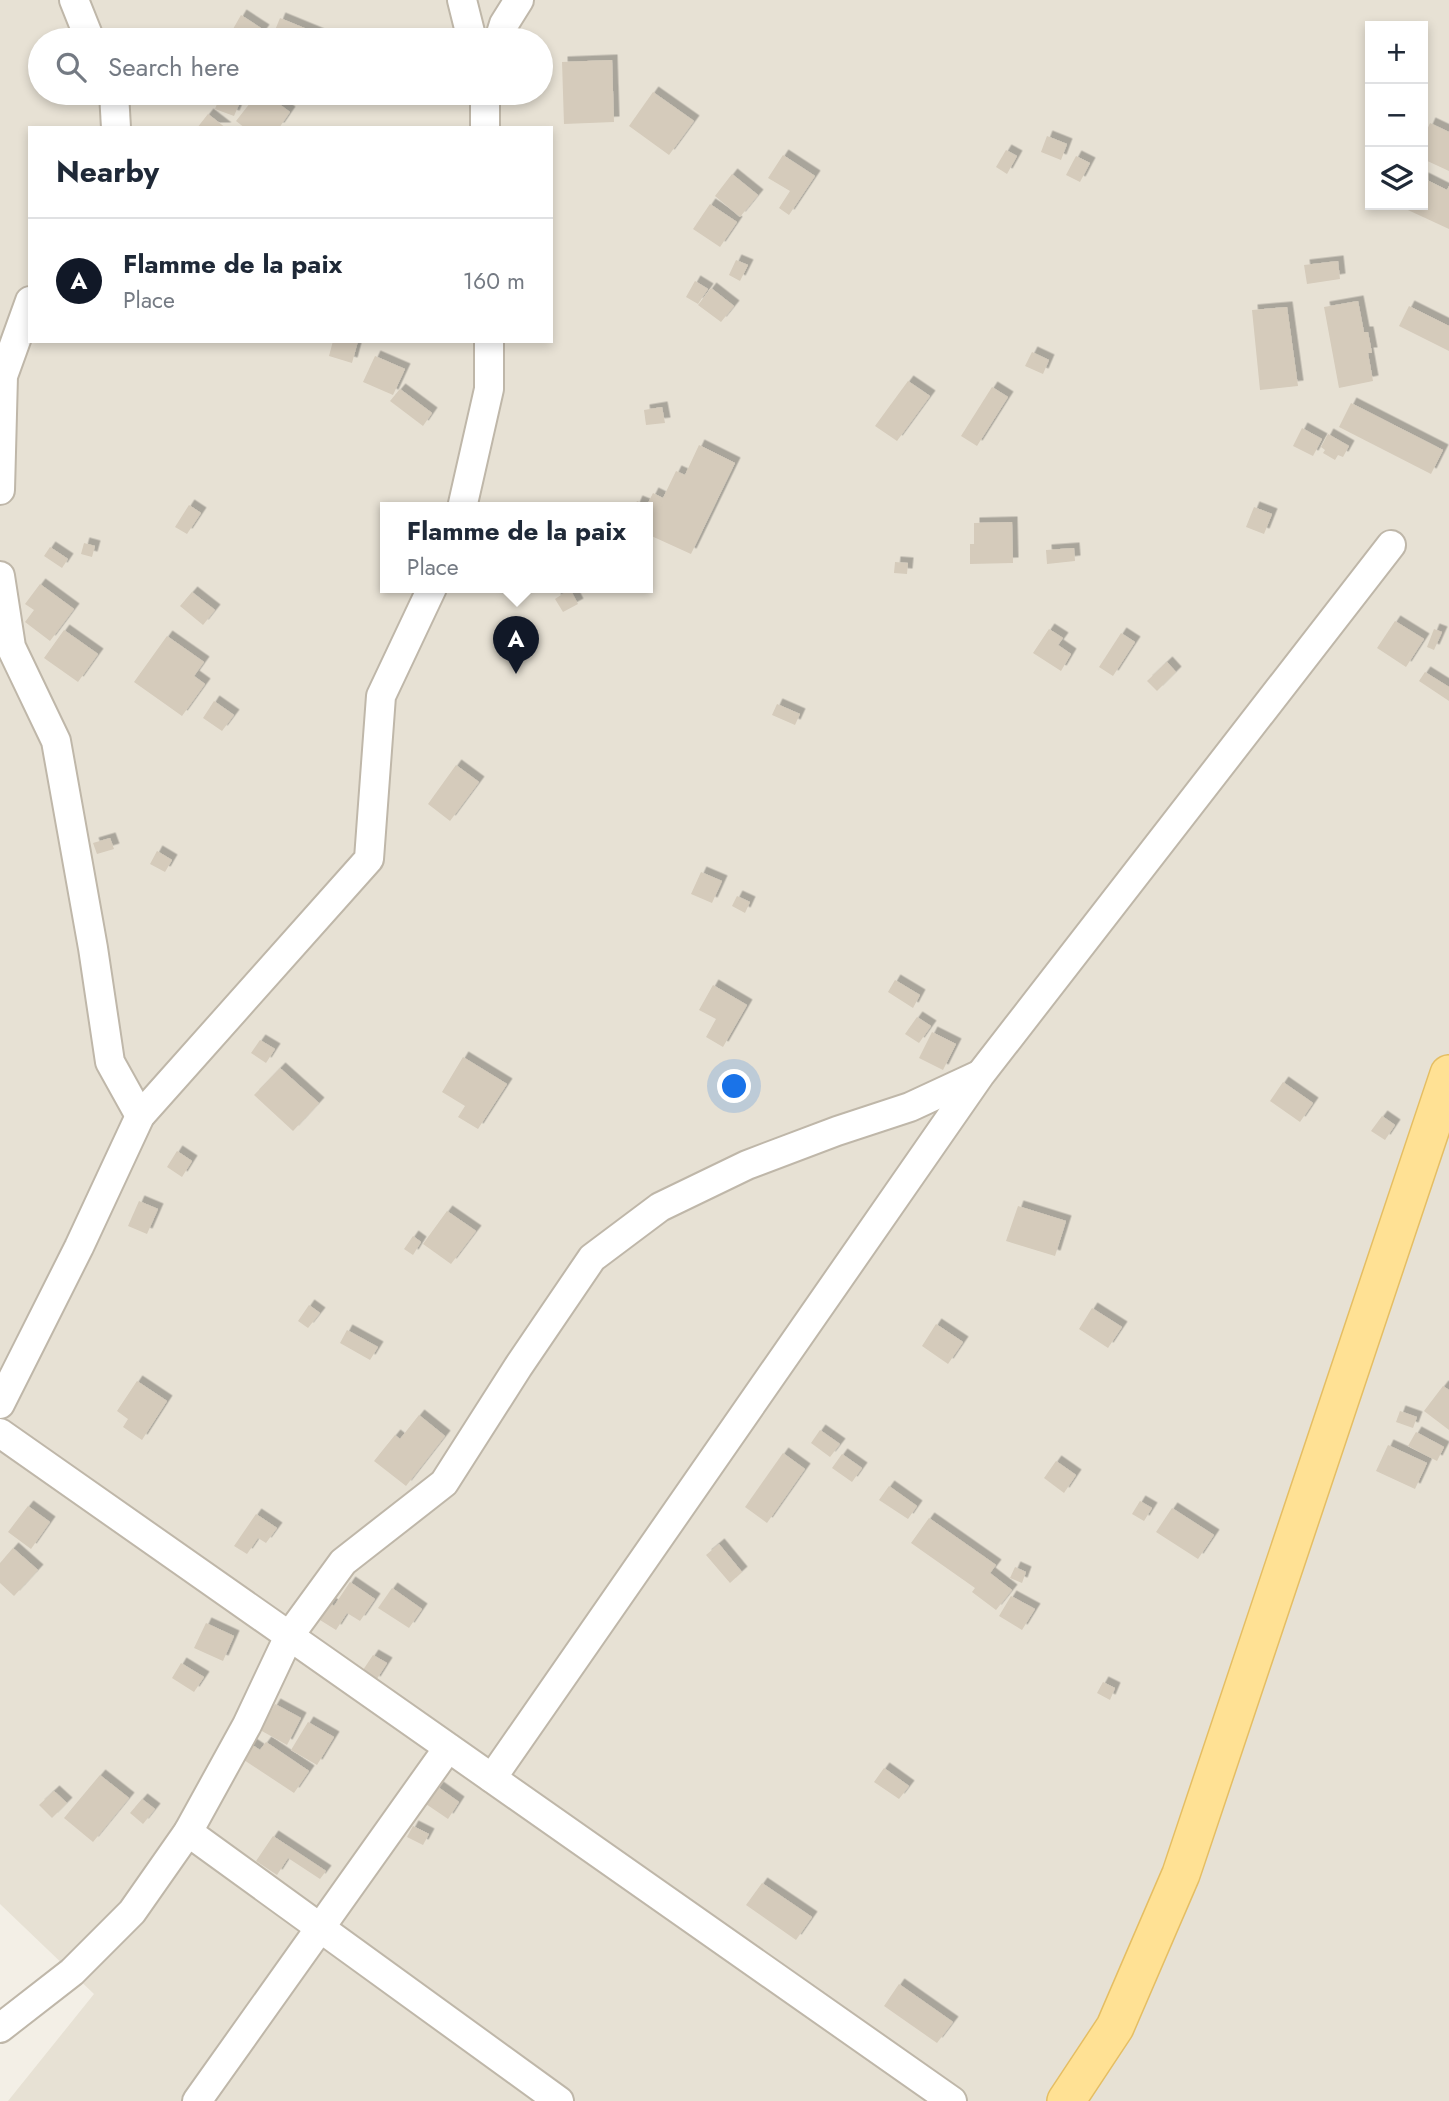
<!DOCTYPE html>
<html lang="en">
<head>
<meta charset="utf-8">
<style>
  :root { --surface:#fff; --page:#f6f6f7; --text:#1f2937; --muted:#747a83; --line:#e0e1e3; --accent:#111827 }
  body { margin:0; font-family:Jost,sans-serif; background:var(--page); color:var(--text) }
  .controls { position:absolute; right:21px; top:21px; display:grid; overflow:hidden; border-radius:0px; box-shadow:0 4px 10px #0003 }
  .controls button { width:63px; height:63px; display:grid; place-items:center; padding:0; border:0; border-bottom:2px solid var(--line); background:var(--surface); color:var(--text); font:35px sans-serif }
  .you { position:absolute; left:735px; top:1087px; width:24px; height:24px; margin:-18px; border:5px solid #fff; border-radius:50%; background:#1a73e8; box-shadow:0 0 0 10px #1a73e833 }
  .badge { display:grid; place-items:center; width:46px; height:46px; border-radius:50%; background:var(--accent); color:#fff; font-size:23px; font-weight:700 }
  .pin { position:absolute; translate:-50% -58px; filter:drop-shadow(0 2px 4px #0008) }
  .pin::after { content:''; position:absolute; top:37px; width:24px; height:21px; background:inherit; clip-path:polygon(0 0,100% 0,50% 100%) }
  .popup { position:absolute; left:380px; top:502px; width:273px; height:91px; box-sizing:border-box; display:grid; place-content:center; border-radius:0px; background:var(--surface); filter:drop-shadow(0 2px 5px #0005); font-size:23px; white-space:nowrap; color:var(--muted) }
  .popup b { font-size:26px; color:var(--text) }
  .popup::after { content:''; position:absolute; left:50%; top:100%; margin-left:-14px; border:14px solid transparent; border-top-color:var(--surface) }
  .list { margin:0; padding:0; list-style:none }
  h2 { display:flex; justify-content:space-between; align-items:center; height:91px; margin:0; padding:0 28px; font-size:30px }
  h2 small { font-size:23px; font-weight:400; color:var(--muted) }
  .list li { display:grid; grid-template-columns:46px 1fr auto; gap:21px; align-items:center; box-sizing:border-box; height:126px; padding:0 28px; border-top:2px solid var(--line) }
  .list b { display:block; font-size:26px; white-space:nowrap }
  .list p { margin:0; font-size:23px; white-space:nowrap; color:var(--muted) }
  .list em { font-size:23px; font-style:normal; color:var(--muted) }
  .icon { flex:none; width:38px; height:38px; fill:none; stroke:currentColor; stroke-width:2; stroke-linecap:round; stroke-linejoin:round }
  .map { position:relative; flex:none; width:1449px; height:2101px; overflow:hidden }
  .search { position:absolute; background:var(--surface); box-shadow:0 4px 10px #0003; left:28px; top:28px; width:525px; height:77px; display:flex; align-items:center; gap:18px; box-sizing:border-box; padding:0 24px; border-radius:38px; color:var(--muted); font-size:26px }
  .panel { position:absolute; background:var(--surface); box-shadow:0 4px 10px #0003; left:28px; top:126px; width:525px; height:217px; border-radius:0px }
  .map>svg:first-child { display:block }
  .residential { fill:#e7e1d4; fill-rule:evenodd }
  .building { fill:#d5cbbb; filter:url(#shadow) }
  .lines { fill:none; stroke-linecap:round; stroke-linejoin:round }
  .minor-casing { stroke:#bfb7a9; stroke-width:32 }
  .major-casing { stroke:#e5be63; stroke-width:40 }
  .minor { stroke:#fff; stroke-width:28 }
  .major { stroke:#ffe194; stroke-width:37 }
</style>
</head>
<body>
<div class="map">
<svg width="1449" height="2101" viewBox="0 0 1449 2101">
  <defs>
    <filter id="shadow"><feDropShadow dx="5.5" dy="-5.5" stdDeviation="0" flood-color="#0004"/></filter>
  </defs>
  <rect width="100%" height="100%" fill="#f3efe6"/>
  <!-- residential -->
  <path class="residential" d="M0 0H1449V2101H8L94 1994 0 1904ZM1370 26H1423V205H1370ZM40 40H541V93H40ZM30 128H551V341H30ZM385 508H647V588H385Z"/>
  <!-- building -->
  <g class="building">
    <polygon points="241,15 264,30 257,40 236,40 229,36"/>
    <polygon points="280,18 319,34 317,40 271,40"/>
    <polygon points="612,60 614,122 564,124 562,62"/>
    <polygon points="653,92 694,121 669,155 629,126"/>
    <polygon points="258,93 264,93 290,112 279,128 245,128 236,121"/>
    <polygon points="221,94 240,102 234,116 215,109"/>
    <polygon points="208,114 226,128 197,128"/>
    <polygon points="1430,123 1449,132 1449,171 1423,159 1423,139"/>
    <polygon points="1047,136 1067,144 1061,160 1041,152"/>
    <polygon points="1006,150 1017,156 1007,174 996,167"/>
    <polygon points="783,155 815,176 789,215 779,208 790,191 768,178"/>
    <polygon points="1076,156 1090,163 1080,182 1066,175"/>
    <polygon points="732,174 758,195 740,217 715,196"/>
    <polygon points="1423,178 1447,190 1449,186 1449,229 1397,205 1423,205"/>
    <polygon points="710,204 737,222 720,247 693,229"/>
    <polygon points="736,260 748,265 740,281 729,275"/>
    <polygon points="1338,261 1340,279 1307,284 1304,265"/>
    <polygon points="695,281 708,289 698,304 686,297"/>
    <polygon points="711,288 734,306 721,322 698,305"/>
    <polygon points="1358,301 1364,332 1368,332 1372,353 1368,353 1373,381 1339,388 1324,307"/>
    <polygon points="1409,306 1449,326 1449,351 1399,326"/>
    <polygon points="1287,307 1298,386 1260,390 1252,310"/>
    <polygon points="333,341 358,341 352,363 329,356"/>
    <polygon points="1032,352 1049,360 1043,374 1025,366"/>
    <polygon points="375,356 405,369 393,395 363,382"/>
    <polygon points="908,381 930,396 897,441 875,426"/>
    <polygon points="992,387 1008,397 977,446 961,436"/>
    <polygon points="400,389 432,413 423,426 390,401"/>
    <polygon points="1351,403 1443,450 1431,474 1339,427"/>
    <polygon points="662,407 665,423 646,425 644,410"/>
    <polygon points="1302,428 1322,439 1313,456 1293,446"/>
    <polygon points="1328,434 1349,446 1343,457 1338,455 1335,460 1323,453 1325,450 1321,447"/>
    <polygon points="699,445 735,463 691,554 647,534 647,508 634,508 637,501 647,505 653,493 663,498 676,471 685,475"/>
    <polygon points="189,505 201,513 187,534 175,527"/>
    <polygon points="1254,507 1272,514 1264,534 1246,527"/>
    <polygon points="1012,522 1013,563 970,564 970,544 974,544 974,523"/>
    <polygon points="84,543 95,546 92,557 81,554"/>
    <polygon points="50,547 68,559 62,568 44,556"/>
    <polygon points="1074,548 1075,561 1047,564 1046,550"/>
    <polygon points="895,562 908,563 907,574 894,573"/>
    <polygon points="40,584 74,609 50,641 25,622 34,610 25,604"/>
    <polygon points="570,589 578,604 563,612 555,599"/>
    <polygon points="192,592 215,610 203,625 180,606"/>
    <polygon points="1395,621 1424,639 1406,667 1377,648"/>
    <polygon points="1049,629 1063,638 1058,645 1071,654 1061,671 1033,653"/>
    <polygon points="1434,629 1442,632 1434,650 1427,647"/>
    <polygon points="64,630 98,654 78,682 44,658"/>
    <polygon points="505,633 523,638 517,656 499,650"/>
    <polygon points="1121,633 1135,642 1113,676 1099,667"/>
    <polygon points="167,636 204,662 194,676 205,684 182,716 134,682"/>
    <polygon points="1167,662 1176,672 1157,691 1147,681"/>
    <polygon points="1425,672 1449,687 1449,701 1419,681"/>
    <polygon points="214,701 234,715 222,731 203,718"/>
    <polygon points="777,704 800,714 795,725 772,715"/>
    <polygon points="456,765 479,782 450,821 428,804"/>
    <polygon points="110,838 114,849 97,854 93,843"/>
    <polygon points="157,851 172,860 165,872 150,864"/>
    <polygon points="701,872 722,881 712,903 691,894"/>
    <polygon points="737,896 750,902 745,913 732,906"/>
    <polygon points="895,980 920,995 913,1008 888,992"/>
    <polygon points="713,985 747,1005 723,1047 706,1037 716,1019 699,1010"/>
    <polygon points="917,1017 931,1026 919,1043 905,1034"/>
    <polygon points="932,1032 956,1044 943,1070 919,1058"/>
    <polygon points="260,1040 275,1049 266,1063 251,1053"/>
    <polygon points="463,1057 507,1084 478,1129 458,1117 465,1106 442,1092"/>
    <polygon points="280,1068 319,1103 293,1131 254,1095"/>
    <polygon points="1283,1082 1313,1103 1300,1122 1270,1101"/>
    <polygon points="1382,1116 1395,1125 1385,1140 1371,1131"/>
    <polygon points="177,1151 192,1161 182,1177 167,1167"/>
    <polygon points="139,1201 158,1209 147,1234 128,1226"/>
    <polygon points="1018,1206 1066,1221 1055,1256 1006,1241"/>
    <polygon points="447,1211 476,1231 451,1264 423,1244"/>
    <polygon points="413,1236 421,1242 413,1255 404,1249"/>
    <polygon points="309,1305 320,1313 308,1328 298,1321"/>
    <polygon points="1092,1308 1122,1327 1108,1348 1079,1329"/>
    <polygon points="936,1324 963,1342 948,1364 922,1346"/>
    <polygon points="347,1330 378,1347 370,1360 340,1343"/>
    <polygon points="137,1381 167,1401 142,1440 123,1427 128,1419 117,1411"/>
    <polygon points="1443,1386 1449,1390 1449,1430 1424,1411"/>
    <polygon points="1400,1411 1417,1417 1413,1428 1396,1422"/>
    <polygon points="419,1415 445,1436 406,1486 374,1461 395,1435 400,1439"/>
    <polygon points="820,1430 840,1444 830,1457 811,1443"/>
    <polygon points="1416,1432 1444,1447 1437,1461 1408,1446"/>
    <polygon points="1388,1445 1427,1463 1415,1489 1376,1471"/>
    <polygon points="783,1453 805,1469 767,1523 745,1507"/>
    <polygon points="842,1454 862,1468 852,1482 832,1468"/>
    <polygon points="1056,1461 1076,1475 1064,1493 1044,1478"/>
    <polygon points="889,1486 917,1506 908,1519 879,1500"/>
    <polygon points="1140,1501 1152,1508 1144,1521 1132,1514"/>
    <polygon points="28,1506 50,1522 31,1549 8,1532"/>
    <polygon points="1172,1508 1214,1535 1198,1559 1156,1532"/>
    <polygon points="256,1514 277,1528 266,1543 258,1538 247,1554 234,1546"/>
    <polygon points="929,1518 996,1565 990,1573 1012,1590 996,1610 972,1592 975,1588 911,1543"/>
    <polygon points="719,1544 742,1572 730,1583 706,1555"/>
    <polygon points="13,1548 38,1570 14,1596 0,1583 0,1563"/>
    <polygon points="1015,1567 1026,1572 1022,1583 1010,1578"/>
    <polygon points="350,1582 375,1599 360,1621 347,1613 336,1630 320,1620 330,1603 334,1606"/>
    <polygon points="392,1588 422,1609 409,1628 378,1608"/>
    <polygon points="1011,1596 1035,1609 1022,1630 999,1616"/>
    <polygon points="206,1623 234,1636 223,1661 194,1648"/>
    <polygon points="373,1655 387,1663 375,1682 361,1673"/>
    <polygon points="181,1663 204,1677 194,1692 172,1678"/>
    <polygon points="1103,1682 1115,1688 1110,1700 1097,1693"/>
    <polygon points="275,1704 301,1718 287,1745 260,1730"/>
    <polygon points="308,1722 334,1737 317,1765 291,1750"/>
    <polygon points="266,1742 309,1771 294,1793 241,1758 251,1744 260,1750"/>
    <polygon points="884,1768 909,1786 899,1799 874,1782"/>
    <polygon points="100,1775 129,1798 93,1842 64,1818"/>
    <polygon points="438,1787 459,1802 448,1819 426,1804"/>
    <polygon points="54,1791 67,1803 52,1818 39,1805"/>
    <polygon points="142,1799 155,1809 143,1824 130,1813"/>
    <polygon points="413,1826 429,1834 423,1845 407,1837"/>
    <polygon points="273,1836 326,1871 320,1879 288,1858 277,1875 256,1861"/>
    <polygon points="762,1883 812,1917 796,1940 746,1905"/>
    <polygon points="899,1984 953,2022 937,2043 884,2006"/>
  </g>
  <g class="lines">
    <!-- minor casing -->
    <g class="minor-casing">
      <g id="minor">
        <polyline points="74,0 90,40"/>
        <polyline points="462,0 472,40"/>
        <polyline points="499,40 504,24 519,0"/>
        <polyline points="114,93 116,128"/>
        <polyline points="485,93 485,128"/>
        <polyline points="0,490 3,376 30,301"/>
        <polyline points="462,508 489,389 489,341"/>
        <polyline points="0,576 11,647 56,741 93,948 110,1062 140,1116"/>
        <polyline points="0,1404 79,1247 140,1116 369,859 381,696 432,588"/>
        <polyline points="0,1433 952,2101"/>
        <polyline points="492,1778 980,1075 1391,545"/>
        <polyline points="188,1832 559,2101"/>
        <polyline points="0,2028 72,1972 132,1912 188,1832 247,1725 289,1636 343,1562 444,1483 518,1367 592,1258 660,1207 747,1165 837,1131 910,1107 979,1075"/>
        <polyline points="197,2101 448,1748"/>
      </g>
    </g>
    <!-- major casing -->
    <g class="major-casing">
      <polyline id="major" points="1066,2101 1115,2027 1181,1874 1449,1074"/>
    </g>
    <!-- minor -->
    <use href="#minor" class="minor"/>
    <!-- major -->
    <use href="#major" class="major"/>
  </g>
</svg>
<div class="controls">
<button>+</button>
<button>−</button>
<button><svg class="icon" aria-label="layers" viewBox="0 0 24 24"><path d="M12 4l9 5-9 5-9-5zM3 14l9 5 9-5"/></svg></button>
</div>
<div class="you"></div>
<div class="pin badge" style="left:516px;top:674px">A</div>
<div class="popup"><b>Flamme de la paix</b>Place</div>
<div class="search"><svg class="icon" aria-label="search" viewBox="0 0 24 24"><circle cx="10" cy="10" r="6"/><path d="M15 15l6 6"/></svg>Search here</div>
<section class="panel">
<h2>Nearby<small></small></h2>
<ul class="list">
<li><span class="badge">A</span><div><b>Flamme de la paix</b><p>Place</p></div><em>160 m</em></li>
</ul>
</section>
</div>
</body>
</html>
